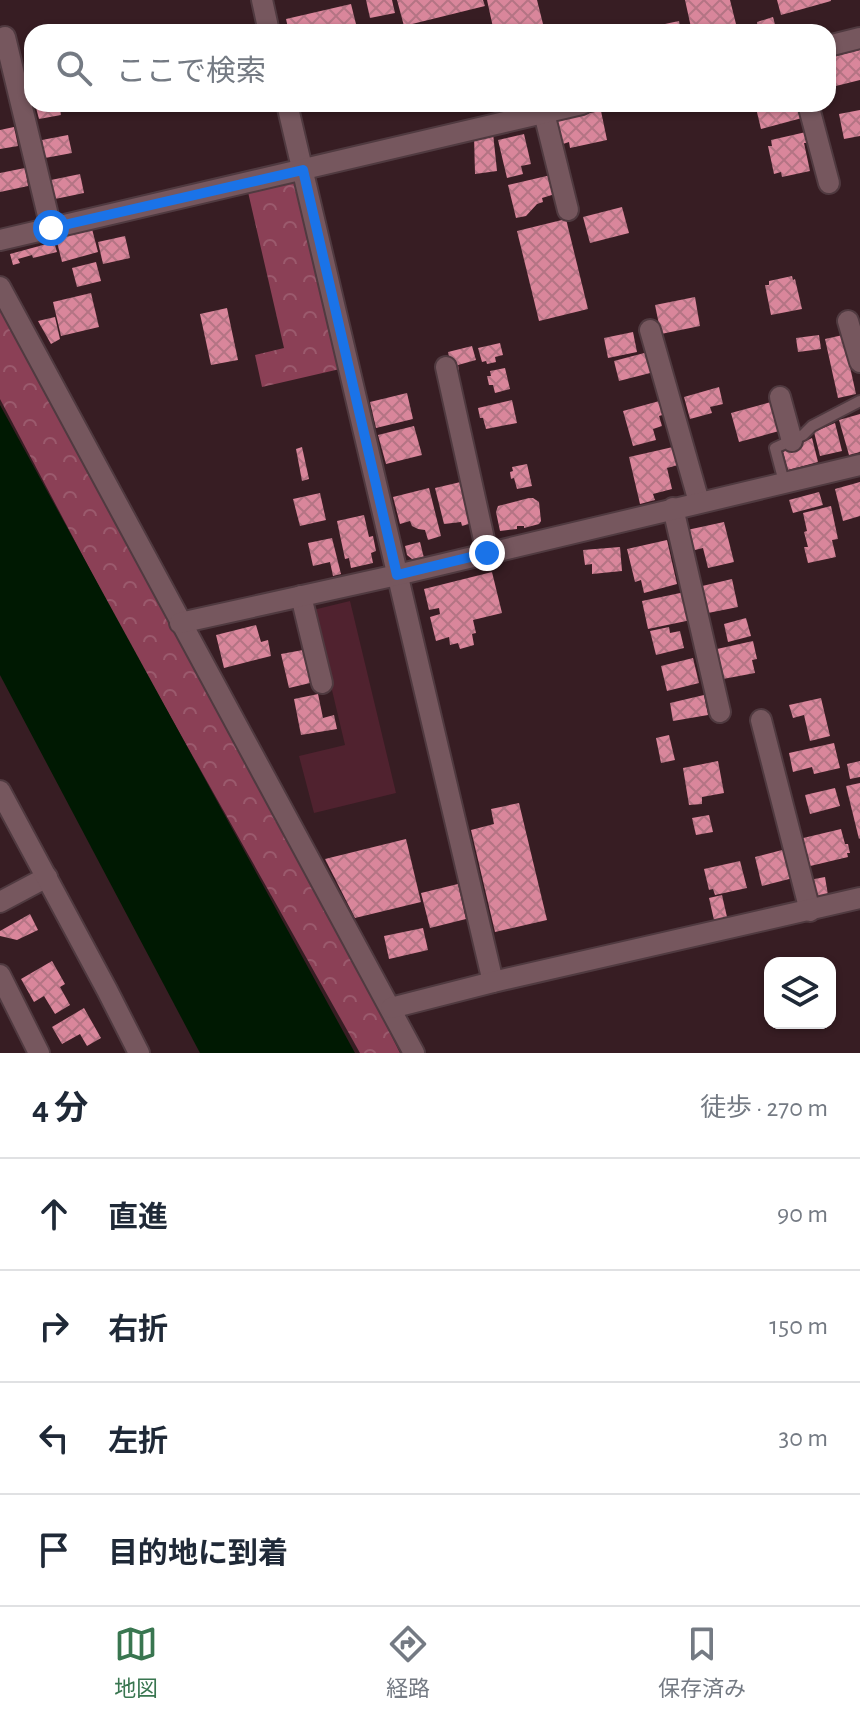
<!DOCTYPE html>
<html lang="ja">
<head>
<meta charset="utf-8">
<style>
  :root { --surface:#fff; --page:#f6f6f7; --text:#1f2937; --muted:#747a83; --line:#e0e1e3; --accent:#397650 }
  body { margin:0; font-family:"Alegreya Sans","Noto Sans JP",sans-serif; background:var(--page); color:var(--text) }
  .controls { position:absolute; right:24px; bottom:24px; display:grid; overflow:hidden; border-radius:16px; box-shadow:0 2px 6px #0004 }
  .controls button { width:72px; height:72px; display:grid; place-items:center; padding:0; border:0; border-bottom:2px solid var(--line); background:var(--surface); color:var(--text); font:40px sans-serif }
  .stop { position:absolute; width:24px; height:24px; margin:-18px; border:6px solid #1a73e8; border-radius:50%; background:#fff }
  .stop.end { background:#1a73e8; border-color:#fff; box-shadow:0 2px 8px #0008 }
  .list { margin:0; padding:0; list-style:none }
  h2 { display:flex; justify-content:space-between; align-items:center; height:104px; margin:0; padding:0 32px; font-size:34px }
  h2 small { font-size:26px; font-weight:400; color:var(--muted) }
  .list li { display:grid; grid-template-columns:52px 1fr auto; gap:24px; align-items:center; box-sizing:border-box; height:112px; padding:0 32px; border-top:2px solid var(--line) }
  .list b { display:block; font-size:30px; white-space:nowrap }
  .list em { font-size:26px; font-style:normal; color:var(--muted) }
  .icon { flex:none; width:44px; height:44px; fill:none; stroke:currentColor; stroke-width:2; stroke-linecap:round; stroke-linejoin:round }
  .map { position:relative; flex:none; width:860px; height:1053px; overflow:hidden }
  .search { position:absolute; background:var(--surface); box-shadow:0 2px 6px #0004; left:24px; right:24px; top:24px; height:88px; display:flex; align-items:center; gap:20px; box-sizing:border-box; padding:0 28px; border-radius:24px; color:var(--muted); font-size:30px }
  .sheet { height:552px; background:var(--surface) }
  nav { display:flex; justify-content:space-around; align-items:center; box-sizing:border-box; height:112px; border-top:2px solid var(--line); background:var(--surface); font-size:22px; color:var(--muted) }
  nav a { display:grid; justify-items:center; gap:4px }
  nav .on { color:var(--accent) }
  .map>svg:first-child { display:block }
  .green { fill:#50222f }
  .forest { fill:url(#forest-crowns) }
  .water { fill:#001902 }
  .building { fill:url(#building-cross-hatch) }
  .lines { fill:none; stroke-linecap:round; stroke-linejoin:round }
  .service-casing { stroke:#503a40; stroke-width:14 }
  .minor-casing { stroke:#503a40; stroke-width:24 }
  .tertiary-casing { stroke:#503a40; stroke-width:24 }
  .service { stroke:#76575e; stroke-width:10 }
  .minor { stroke:#76575e; stroke-width:20 }
  .tertiary { stroke:#76575e; stroke-width:20 }
  .route { stroke:#1a73e8; stroke-width:10 }
</style>
</head>
<body>
<div class="map">
<svg width="860" height="1053" viewBox="0 0 860 1053">
  <defs>
    <pattern id="forest-crowns" width="20" height="18" patternUnits="userSpaceOnUse" patternTransform="scale(2)"><rect width="20" height="18" fill="#8b4056"/><path d="M2 6a3 3 0 1 1 6 0M12 15a3 3 0 1 1 6 0" fill="none" stroke="#9b5a6d"/></pattern>
    <pattern id="building-cross-hatch" width="8" height="8" patternUnits="userSpaceOnUse" patternTransform="scale(2)"><rect width="8" height="8" fill="#d9869b"/><path d="M0 0l8 8M0 8l8-8" fill="none" stroke="#b47484"/></pattern>
  </defs>
  <rect width="100%" height="100%" fill="#371d23"/>
  <!-- green -->
  <polygon class="green" points="350,601 396,793 314,813 299,756 345,745 313,610"/>
  <!-- forest -->
  <g class="forest">
    <polygon points="297,181 340,369 262,387 255,355 284,348 248,192"/>
    <polygon points="0,310 367,986 400,1053 360,1053 124,634 0,399"/>
  </g>
  <!-- water -->
  <polygon class="water" points="0,405 355,1053 200,1053 0,675"/>
  <!-- building -->
  <g class="building">
    <polygon points="366,0 392,0 395,13 370,18"/>
    <polygon points="397,0 483,0 485,6 404,26"/>
    <polygon points="487,0 537,0 545,32 494,32"/>
    <polygon points="685,0 730,0 736,24 692,32"/>
    <polygon points="777,0 831,0 831,1 781,15"/>
    <polygon points="351,4 358,32 289,32 286,19"/>
    <polygon points="773,17 777,32 759,32 757,22"/>
    <polygon points="679,21 681,32 632,32 632,31"/>
    <polygon points="860,50 860,80 828,88 828,58"/>
    <polygon points="35,104 59,104 61,115 39,119"/>
    <polygon points="755,104 798,104 802,118 761,129"/>
    <polygon points="860,110 860,136 844,139 839,114"/>
    <polygon points="601,111 607,140 570,148 569,142 560,145 554,117 568,117"/>
    <polygon points="14,127 18,146 0,149 0,130"/>
    <polygon points="806,132 808,143 804,143 810,171 782,177 781,172 774,174 768,146 772,146 771,140"/>
    <polygon points="493,133 497,171 475,174 474,135"/>
    <polygon points="524,134 531,164 521,166 523,174 507,178 498,140"/>
    <polygon points="68,135 72,153 45,158 42,140"/>
    <polygon points="25,168 28,186 0,192 0,173"/>
    <polygon points="80,174 84,193 55,199 51,180"/>
    <polygon points="551,175 555,194 542,198 543,202 537,204 526,216 516,218 508,185"/>
    <polygon points="622,207 629,233 590,243 583,217"/>
    <polygon points="566,219 588,309 539,321 517,231"/>
    <polygon points="92,229 98,252 62,262 56,238"/>
    <polygon points="125,236 130,258 103,264 98,242"/>
    <polygon points="54,242 57,252 33,258 32,255 18,259 20,263 13,265 10,254"/>
    <polygon points="96,262 101,281 77,287 72,268"/>
    <polygon points="792,276 793,280 795,279 802,309 771,315 765,285 769,285 769,281"/>
    <polygon points="91,293 99,327 61,336 53,302"/>
    <polygon points="695,297 700,326 661,334 655,305"/>
    <polygon points="227,308 238,360 211,365 200,314"/>
    <polygon points="55,317 60,339 51,344 38,321"/>
    <polygon points="633,332 637,352 608,358 604,338"/>
    <polygon points="819,335 821,349 798,352 796,338"/>
    <polygon points="843,335 856,394 838,398 825,339"/>
    <polygon points="500,343 503,355 495,357 496,362 487,364 486,361 482,362 478,348"/>
    <polygon points="472,346 476,360 458,365 459,372 453,374 448,352"/>
    <polygon points="648,352 654,372 619,381 614,361"/>
    <polygon points="505,368 510,389 495,393 493,385 489,385 487,376 491,376 490,371"/>
    <polygon points="719,387 723,404 710,407 712,413 690,419 684,397"/>
    <polygon points="407,393 413,419 376,428 370,402"/>
    <polygon points="512,400 517,423 486,429 483,418 480,418 478,408"/>
    <polygon points="663,400 666,414 659,416 662,426 653,429 656,440 633,446 623,411"/>
    <polygon points="771,402 779,431 739,442 731,413"/>
    <polygon points="860,414 860,452 849,455 839,420"/>
    <polygon points="835,423 842,451 820,456 814,432"/>
    <polygon points="414,426 422,455 386,464 378,435"/>
    <polygon points="812,438 818,462 788,470 783,452"/>
    <polygon points="302,447 309,479 302,481 296,449"/>
    <polygon points="673,447 678,465 667,468 672,489 653,494 655,500 640,504 629,457"/>
    <polygon points="527,464 532,486 517,489 514,478 511,479 510,472 513,471 512,467"/>
    <polygon points="465,481 472,523 462,526 461,522 444,524 435,488"/>
    <polygon points="860,482 860,516 843,521 835,489"/>
    <polygon points="429,488 441,536 428,540 425,530 418,529 412,526 410,521 400,524 393,497"/>
    <polygon points="819,492 823,505 793,513 789,500"/>
    <polygon points="320,493 326,520 300,526 293,499"/>
    <polygon points="529,498 533,498 539,502 541,521 539,524 524,528 524,526 517,526 517,529 500,531 496,512 498,506"/>
    <polygon points="831,506 838,539 832,540 836,557 808,563 804,547 808,547 804,532 807,531 803,513"/>
    <polygon points="364,515 369,537 373,536 376,551 371,553 373,563 351,568 349,558 345,559 337,521"/>
    <polygon points="724,522 734,562 708,568 703,548 691,551 687,530"/>
    <polygon points="332,538 341,574 333,576 330,562 313,566 308,543"/>
    <polygon points="667,540 677,584 644,593 641,580 635,582 627,549"/>
    <polygon points="420,542 424,558 412,559 407,555 405,546"/>
    <polygon points="620,547 622,571 592,574 592,564 585,565 583,550"/>
    <polygon points="492,572 502,613 473,620 476,633 472,634 474,645 460,649 458,643 450,645 449,637 436,641 430,617 440,614 439,608 429,610 424,589"/>
    <polygon points="732,579 738,607 703,614 698,587"/>
    <polygon points="685,592 691,620 648,629 642,601"/>
    <polygon points="746,618 751,636 728,642 724,624"/>
    <polygon points="256,625 261,642 268,640 271,656 224,668 216,635"/>
    <polygon points="669,627 670,633 680,631 684,648 656,655 650,631"/>
    <polygon points="753,641 757,659 752,660 755,673 723,679 717,649"/>
    <polygon points="303,650 310,683 289,688 281,654"/>
    <polygon points="693,658 699,683 667,691 661,666"/>
    <polygon points="318,694 323,718 334,715 337,729 301,735 294,699"/>
    <polygon points="704,695 708,715 673,721 670,703"/>
    <polygon points="821,698 830,736 810,741 804,715 793,718 789,705"/>
    <polygon points="669,735 675,760 661,763 656,738"/>
    <polygon points="834,743 840,768 814,774 812,767 793,772 789,753"/>
    <polygon points="718,761 724,793 702,797 702,804 689,805 683,768"/>
    <polygon points="860,761 860,777 850,779 847,764"/>
    <polygon points="860,783 860,838 859,839 846,786"/>
    <polygon points="835,788 840,806 810,814 805,795"/>
    <polygon points="519,803 547,920 495,932 471,830 494,824 491,809"/>
    <polygon points="709,815 713,832 696,835 692,818"/>
    <polygon points="841,829 845,844 848,844 850,853 847,853 848,857 806,867 799,839"/>
    <polygon points="406,839 421,902 355,918 325,859"/>
    <polygon points="786,849 793,878 762,886 755,857"/>
    <polygon points="740,861 747,888 715,895 713,889 709,890 704,869"/>
    <polygon points="825,877 828,895 812,898 809,880"/>
    <polygon points="458,884 466,919 430,928 421,893"/>
    <polygon points="722,895 727,917 714,920 709,898"/>
    <polygon points="30,914 38,930 17,940 0,936 0,931"/>
    <polygon points="423,928 428,950 389,959 384,936"/>
    <polygon points="52,961 65,984 60,987 70,1005 55,1014 44,996 34,1002 21,979"/>
    <polygon points="84,1008 101,1038 87,1046 80,1034 62,1044 52,1027"/>
  </g>
  <g class="lines">
    <!-- service casing -->
    <g class="service-casing">
      <polyline id="service" points="784,482 775,448 803,435 812,426 860,401"/>
    </g>
    <!-- minor casing -->
    <g class="minor-casing">
      <g id="minor">
        <polyline points="262,0 269,32"/>
        <polyline points="5,37 51,228"/>
        <polyline points="828,46 860,38"/>
        <polyline points="287,104 493,982"/>
        <polyline points="808,104 829,183"/>
        <polyline points="544,113 568,210"/>
        <polyline points="0,240 582,104"/>
        <polyline points="0,287 414,1053"/>
        <polyline points="848,321 860,362"/>
        <polyline points="650,330 699,502"/>
        <polyline points="446,367 487,553"/>
        <polyline points="780,397 792,441"/>
        <polyline points="673,508 720,712"/>
        <polyline points="301,596 322,683"/>
        <polyline points="180,623 397,575 860,465"/>
        <polyline points="761,720 810,911"/>
        <polyline points="0,902 47,877"/>
        <polyline points="0,975 39,1053"/>
        <polyline points="391,1008 493,982 860,898"/>
      </g>
    </g>
    <!-- tertiary casing -->
    <g class="tertiary-casing">
      <polyline id="tertiary" points="0,791 107,990 139,1053"/>
    </g>
    <!-- service -->
    <use href="#service" class="service"/>
    <!-- minor -->
    <use href="#minor" class="minor"/>
    <!-- tertiary -->
    <use href="#tertiary" class="tertiary"/>
  </g>
  <g class="lines">
    <!-- route -->
    <polyline class="route" points="51,228 303,170 397,575 487,553"/>
  </g>
</svg>
<div class="controls">
<button><svg class="icon" aria-label="layers" viewBox="0 0 24 24"><path d="M12 4l9 5-9 5-9-5zM3 14l9 5 9-5"/></svg></button>
</div>
<div class="stop" style="left:51px;top:228px"></div>
<div class="stop end" style="left:487px;top:553px"></div>
<div class="search"><svg class="icon" aria-label="search" viewBox="0 0 24 24"><circle cx="10" cy="10" r="6"/><path d="M15 15l6 6"/></svg>ここで検索</div>
</div>
<section class="sheet">
<h2>4 分<small>徒歩 · 270 m</small></h2>
<ul class="list">
<li><svg class="icon" aria-label="ahead" viewBox="0 0 24 24"><path d="M12 20V5M6 11l6-6 6 6"/></svg><div><b>直進</b></div><em>90 m</em></li>
<li><svg class="icon" aria-label="right" viewBox="0 0 24 24"><path d="M7 20v-9h11M14 6l5 5-5 5"/></svg><div><b>右折</b></div><em>150 m</em></li>
<li><svg class="icon" aria-label="left" viewBox="0 0 24 24"><path d="M17 20v-9H6M10 6l-5 5 5 5"/></svg><div><b>左折</b></div><em>30 m</em></li>
<li><svg class="icon" aria-label="arrive" viewBox="0 0 24 24"><path d="M6 21V4h12l-3 4 3 4H6"/></svg><div><b>目的地に到着</b></div></li>
</ul>
</section>
<nav>
<a class="on"><svg class="icon" aria-label="map" viewBox="0 0 24 24"><path d="M3 6l6-2 6 2 6-2v14l-6 2-6-2-6 2zM9 4v14M15 6v14"/></svg>地図</a>
<a><svg class="icon" aria-label="directions" viewBox="0 0 24 24"><path d="M12 3l9 9-9 9-9-9zM9 14v-3h6M13 9l2 2-2 2"/></svg>経路</a>
<a><svg class="icon" aria-label="saved" viewBox="0 0 24 24"><path d="M7 4h10v16l-5-4-5 4z"/></svg>保存済み</a>
</nav>
</body>
</html>
